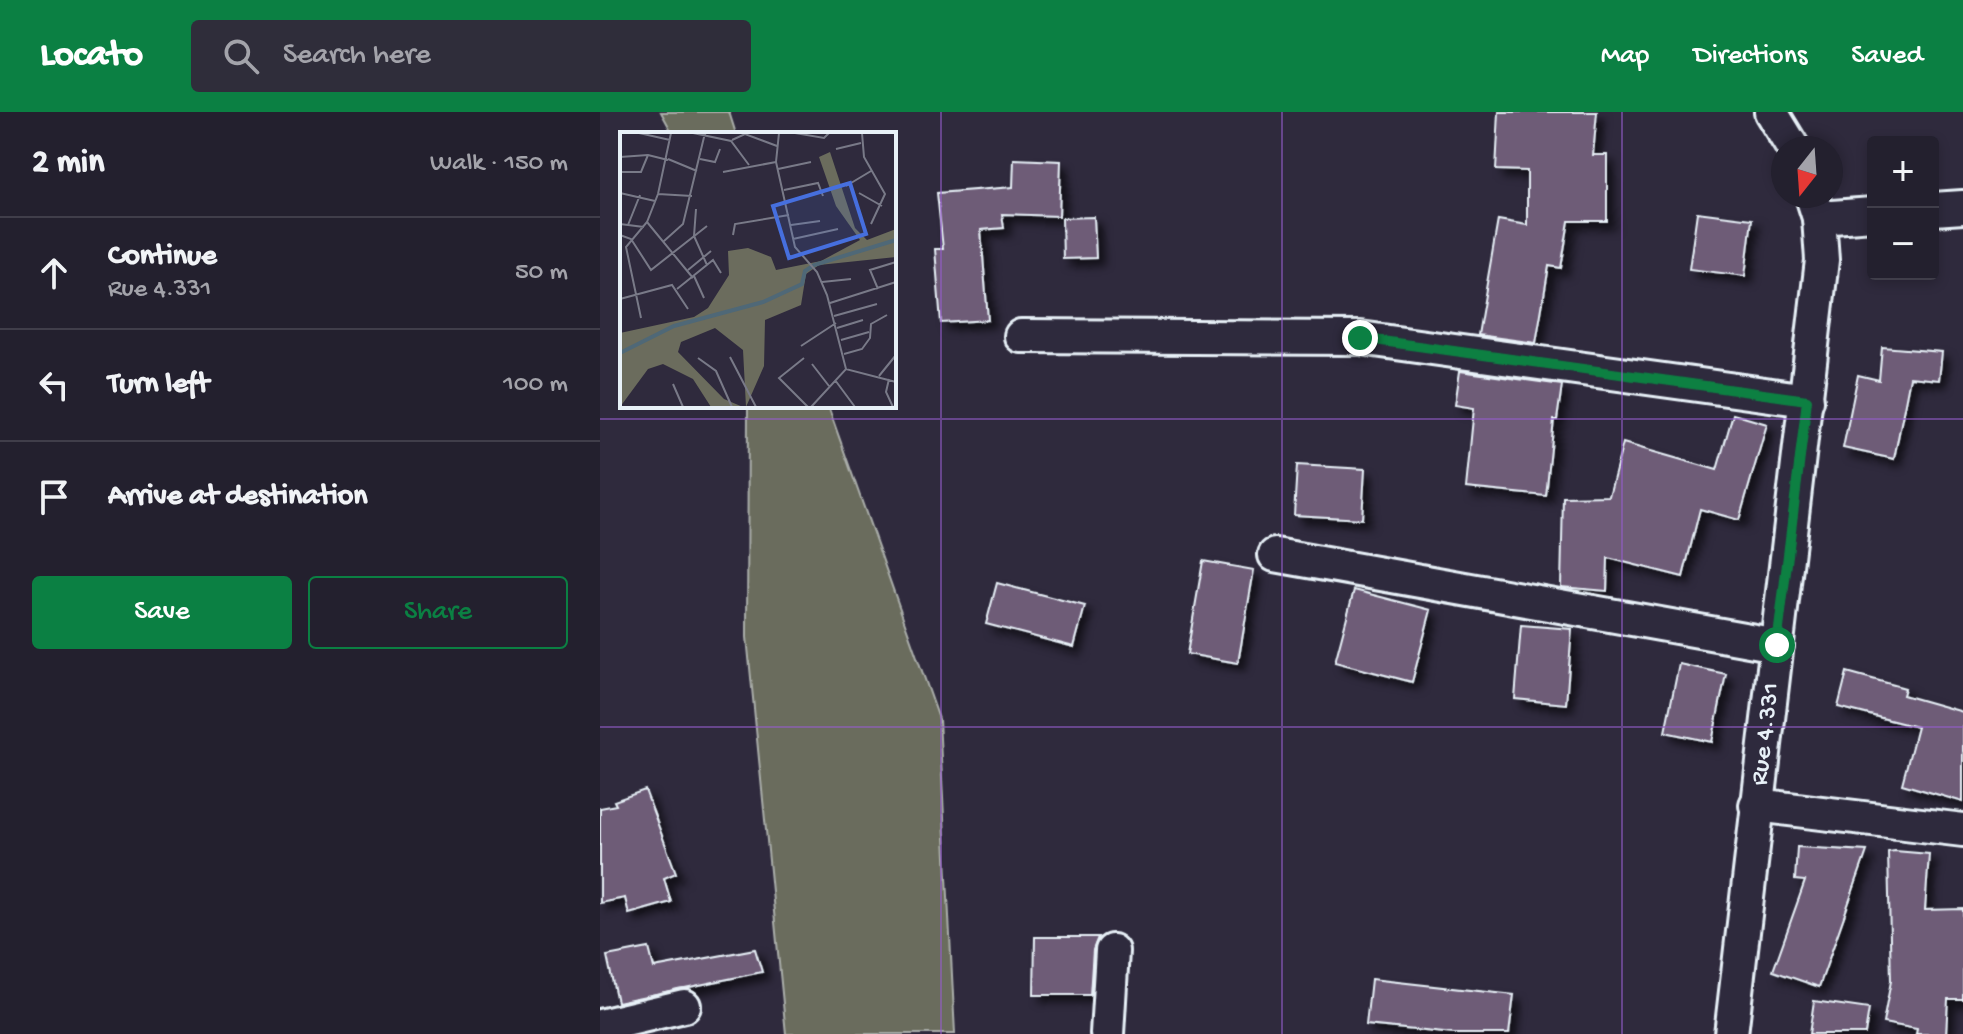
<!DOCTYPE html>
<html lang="en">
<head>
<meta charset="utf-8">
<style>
  :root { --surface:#23202e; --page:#2f2d3a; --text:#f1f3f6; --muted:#a3a3aa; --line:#403e4a; --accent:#0b8043 }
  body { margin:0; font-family:"Gochi Hand",sans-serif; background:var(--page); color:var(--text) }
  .controls { position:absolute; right:24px; top:24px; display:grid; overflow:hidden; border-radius:8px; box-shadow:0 4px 12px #0003 }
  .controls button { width:72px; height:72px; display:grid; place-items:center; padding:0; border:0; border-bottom:2px solid var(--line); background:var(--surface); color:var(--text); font:40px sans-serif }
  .compass { position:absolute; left:1171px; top:24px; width:72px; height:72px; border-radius:50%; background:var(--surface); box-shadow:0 4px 12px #0003; rotate:197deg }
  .stop { position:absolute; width:24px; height:24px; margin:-18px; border:6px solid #0b8043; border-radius:50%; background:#fff }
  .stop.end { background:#0b8043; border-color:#fff; box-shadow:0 2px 8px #0008 }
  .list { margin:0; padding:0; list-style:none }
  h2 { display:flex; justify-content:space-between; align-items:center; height:104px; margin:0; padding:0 32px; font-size:34px }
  h2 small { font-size:26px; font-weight:400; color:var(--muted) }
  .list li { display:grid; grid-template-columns:52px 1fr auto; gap:24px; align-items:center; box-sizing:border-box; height:112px; padding:0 32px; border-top:2px solid var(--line) }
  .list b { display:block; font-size:30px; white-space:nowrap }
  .list p { margin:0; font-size:26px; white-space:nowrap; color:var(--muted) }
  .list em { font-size:26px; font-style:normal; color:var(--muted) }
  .actions { display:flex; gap:16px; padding:24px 32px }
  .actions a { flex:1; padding:18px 0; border:2px solid var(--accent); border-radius:8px; text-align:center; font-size:28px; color:var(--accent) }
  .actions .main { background:var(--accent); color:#fff }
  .icon { flex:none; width:44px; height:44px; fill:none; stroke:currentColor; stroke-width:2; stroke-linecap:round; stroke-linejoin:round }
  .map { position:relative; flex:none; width:1363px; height:922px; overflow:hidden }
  header { display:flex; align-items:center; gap:48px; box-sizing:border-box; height:112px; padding:0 40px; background:var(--accent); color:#fff }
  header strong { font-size:38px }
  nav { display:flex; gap:44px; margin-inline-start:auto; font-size:28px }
  .search { width:560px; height:72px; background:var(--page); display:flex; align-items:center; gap:20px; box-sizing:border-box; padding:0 28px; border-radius:8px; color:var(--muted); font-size:30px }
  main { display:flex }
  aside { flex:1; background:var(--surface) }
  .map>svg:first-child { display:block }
  .green { fill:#6b6c5d; stroke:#aaaeaa; stroke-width:2 }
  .building { fill:#6e5c77; stroke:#e8f1f8; stroke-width:2; filter:url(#shadow) }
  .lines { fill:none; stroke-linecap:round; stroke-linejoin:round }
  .minor-casing { stroke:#e8f1f8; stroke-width:38 }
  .minor { stroke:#2f2a3d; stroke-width:32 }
  .route { stroke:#0b8043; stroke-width:10 }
  .grid { fill:none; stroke:#965dcd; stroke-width:2; stroke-opacity:0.55 }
  .labels { text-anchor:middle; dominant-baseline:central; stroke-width:6; stroke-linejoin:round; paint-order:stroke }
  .street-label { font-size:26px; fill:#e8f1f8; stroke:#2f2a3d }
  .inset-river { fill:none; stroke:#4f6877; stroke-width:4 }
  .inset-road { fill:none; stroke:#797a88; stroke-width:2 }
  .view { fill:#466fde; fill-opacity:0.15; stroke:#466fde; stroke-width:4 }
  .inset-edge { fill:none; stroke:#e8f1f8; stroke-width:4 }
</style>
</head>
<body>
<header>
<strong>Locato</strong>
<div class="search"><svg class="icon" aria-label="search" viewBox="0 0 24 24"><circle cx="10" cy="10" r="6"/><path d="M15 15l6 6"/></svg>Search here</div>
<nav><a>Map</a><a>Directions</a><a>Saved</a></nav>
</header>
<main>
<aside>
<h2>2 min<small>Walk · 150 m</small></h2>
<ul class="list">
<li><svg class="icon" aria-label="ahead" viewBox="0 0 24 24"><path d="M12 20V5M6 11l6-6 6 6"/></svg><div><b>Continue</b><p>Rue 4.331</p></div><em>50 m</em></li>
<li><svg class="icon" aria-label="left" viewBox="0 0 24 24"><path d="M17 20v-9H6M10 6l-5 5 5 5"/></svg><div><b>Turn left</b></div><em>100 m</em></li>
<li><svg class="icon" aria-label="arrive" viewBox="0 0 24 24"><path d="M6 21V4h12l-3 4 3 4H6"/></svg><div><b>Arrive at destination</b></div></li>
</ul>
<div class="actions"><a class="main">Save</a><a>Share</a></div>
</aside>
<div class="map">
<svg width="1363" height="922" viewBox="0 0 1363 922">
  <defs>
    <filter id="shadow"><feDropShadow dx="7" dy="7" stdDeviation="4" flood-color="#0009"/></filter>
  </defs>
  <rect width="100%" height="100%" fill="#2f2a3d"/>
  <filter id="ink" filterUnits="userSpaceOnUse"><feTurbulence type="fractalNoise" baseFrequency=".0125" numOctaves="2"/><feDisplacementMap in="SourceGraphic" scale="16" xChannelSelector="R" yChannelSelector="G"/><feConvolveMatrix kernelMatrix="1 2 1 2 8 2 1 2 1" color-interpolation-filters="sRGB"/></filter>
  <g filter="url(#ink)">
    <!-- green -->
    <g class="green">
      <polygon points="61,0 129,0 136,22 73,22"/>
      <polygon points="148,294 228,294 339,607 355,922 186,922 147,525"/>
    </g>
    <!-- building -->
    <g class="building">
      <polygon points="899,0 997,0 993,43 1007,43 1007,109 969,109 961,156 949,154 936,231 878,223 898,108 927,113 927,59 896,58"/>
      <polygon points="414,47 461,49 459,104 402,102 404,116 381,118 388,208 341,211 335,137 343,137 337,81 413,75"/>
      <polygon points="1097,100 1152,107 1145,164 1089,157"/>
      <polygon points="494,105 496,146 463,147 462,106"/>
      <polygon points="1282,235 1342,240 1339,268 1310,265 1294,347 1243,336 1258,263 1279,268"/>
      <polygon points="860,259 962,273 957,308 954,308 946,384 866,376 874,296 855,293"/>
      <polygon points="1133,302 1167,312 1139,408 1100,397 1083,465 1008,446 1007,479 961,475 963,385 1009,384 1023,331 1117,358"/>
      <polygon points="697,353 765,357 762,407 694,403"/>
      <polygon points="603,449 654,458 638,551 587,542"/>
      <polygon points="397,471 485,494 474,535 386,512"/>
      <polygon points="754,478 831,498 812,570 735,550"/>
      <polygon points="921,513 972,517 966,592 915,587"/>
      <polygon points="1079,552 1126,562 1112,630 1065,620"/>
      <polygon points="1247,560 1305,576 1303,583 1363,600 1363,690 1302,672 1317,615 1238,595"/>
      <polygon points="45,678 76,761 64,766 71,790 29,802 25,786 0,791 0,696 16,693 14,689"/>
      <polygon points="1197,735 1267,739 1219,875 1173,859 1205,769 1195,768"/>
      <polygon points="1295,739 1329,742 1325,798 1363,797 1363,887 1348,887 1346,922 1316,922 1317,917 1283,911 1291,869 1288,740"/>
      <polygon points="435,825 498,825 493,838 490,883 434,883"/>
      <polygon points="49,836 54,856 155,837 162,860 17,890 7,844"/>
      <polygon points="771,867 914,883 909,922 854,922 766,913"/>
      <polygon points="1214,889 1269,897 1265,922 1209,922"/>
    </g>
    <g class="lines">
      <!-- minor casing -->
      <g class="minor-casing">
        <g id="minor">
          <polyline points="1171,0 1193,36"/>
          <polyline points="1333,97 1363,95"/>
          <polyline points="1219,106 1273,102"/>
          <polyline points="421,224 760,226 1207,288"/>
          <polyline points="675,443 1177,533"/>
          <polyline points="1156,693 1363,718"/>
          <polyline points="0,914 84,894"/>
          <polyline points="507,922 512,839"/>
          <path id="s1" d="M1131 922 1222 148 1219 106 1212 84"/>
        </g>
      </g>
      <!-- minor -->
      <use href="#minor" class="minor"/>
    </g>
  </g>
  <g class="lines" filter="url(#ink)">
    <!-- route -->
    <polyline class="route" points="760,226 1207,288 1177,533"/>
  </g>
  <!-- grid -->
  <path class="grid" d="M341 0V922M682 0V922M1022 0V922M0 307H1363M0 615H1363"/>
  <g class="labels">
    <!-- street labels -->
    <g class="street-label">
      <text stroke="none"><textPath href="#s1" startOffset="302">Rue 4.331</textPath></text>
    </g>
  </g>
  <!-- overview -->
  <g transform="translate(20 20)">
    <rect width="276" height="276" fill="#2f2a3d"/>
    <path d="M210 20 235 96 247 108 276 97V125L199 133 186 142 181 173 145 188 144 234 126 275 123 218 95 196 61 210 58 220 104 267 123 275H91L73 247 43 232 28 237 0 275V201L74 185 88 176 109 143 108 119 128 116 151 125 156 138 201 129 240 108 216 74 199 25Z" fill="#6b6c5d"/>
    <path class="inset-river" d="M0 221 54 194 143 170 182 152 185 139 194 133 276 108"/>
    <path class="inset-road" d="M19 1 50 8M73 1 111 9 129 33M159 1 156 30 175 115 197 140 207 163 226 237M175 1 204 6 209 1M242 1 244 25 265 62 251 92M112 8 125 2 157 14M216 17 241 11M0 25 28 23 48 28M48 27 77 39M80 27 95 30 100 17M158 37 191 30M0 40H21L28 23M103 40 156 30M226 54 251 39M164 58 198 51 203 64M0 61 35 69M239 61 262 74M38 62 72 64M76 77 74 104 87 133M27 90 73 146M0 92 24 95M8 93 20 63M171 93 200 89M0 103 11 107 31 138 87 94M113 103 115 92 169 83M173 107 218 97M44 109 63 92 85 1M68 138 91 119M74 144 84 166M202 150 231 147M57 157 93 128 101 141M258 157 250 138 276 130M0 167 52 153 68 177M210 171 276 150M214 184 257 172M21 186 6 115 27 90 38 62 51 1M217 196 243 188M221 208 249 200M181 214 216 191M224 222 242 217 250 206 251 192 267 183M110 225 136 275M78 226 96 239 112 275M184 226 159 246 188 275M192 232 209 254M259 244 276 223M269 247 266 260 273 275M215 248 235 275M53 252 63 275M191 275 226 237 276 250"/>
    <path class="view" d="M230 51 246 102 169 126 153 74Z"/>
    <rect width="276" height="276" class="inset-edge"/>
  </g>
</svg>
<div class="controls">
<button>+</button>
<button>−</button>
</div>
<svg class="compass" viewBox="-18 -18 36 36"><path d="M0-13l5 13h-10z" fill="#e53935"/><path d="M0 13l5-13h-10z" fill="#a3a3aa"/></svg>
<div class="stop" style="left:1177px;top:533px"></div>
<div class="stop end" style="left:760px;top:226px"></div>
</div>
</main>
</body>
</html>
